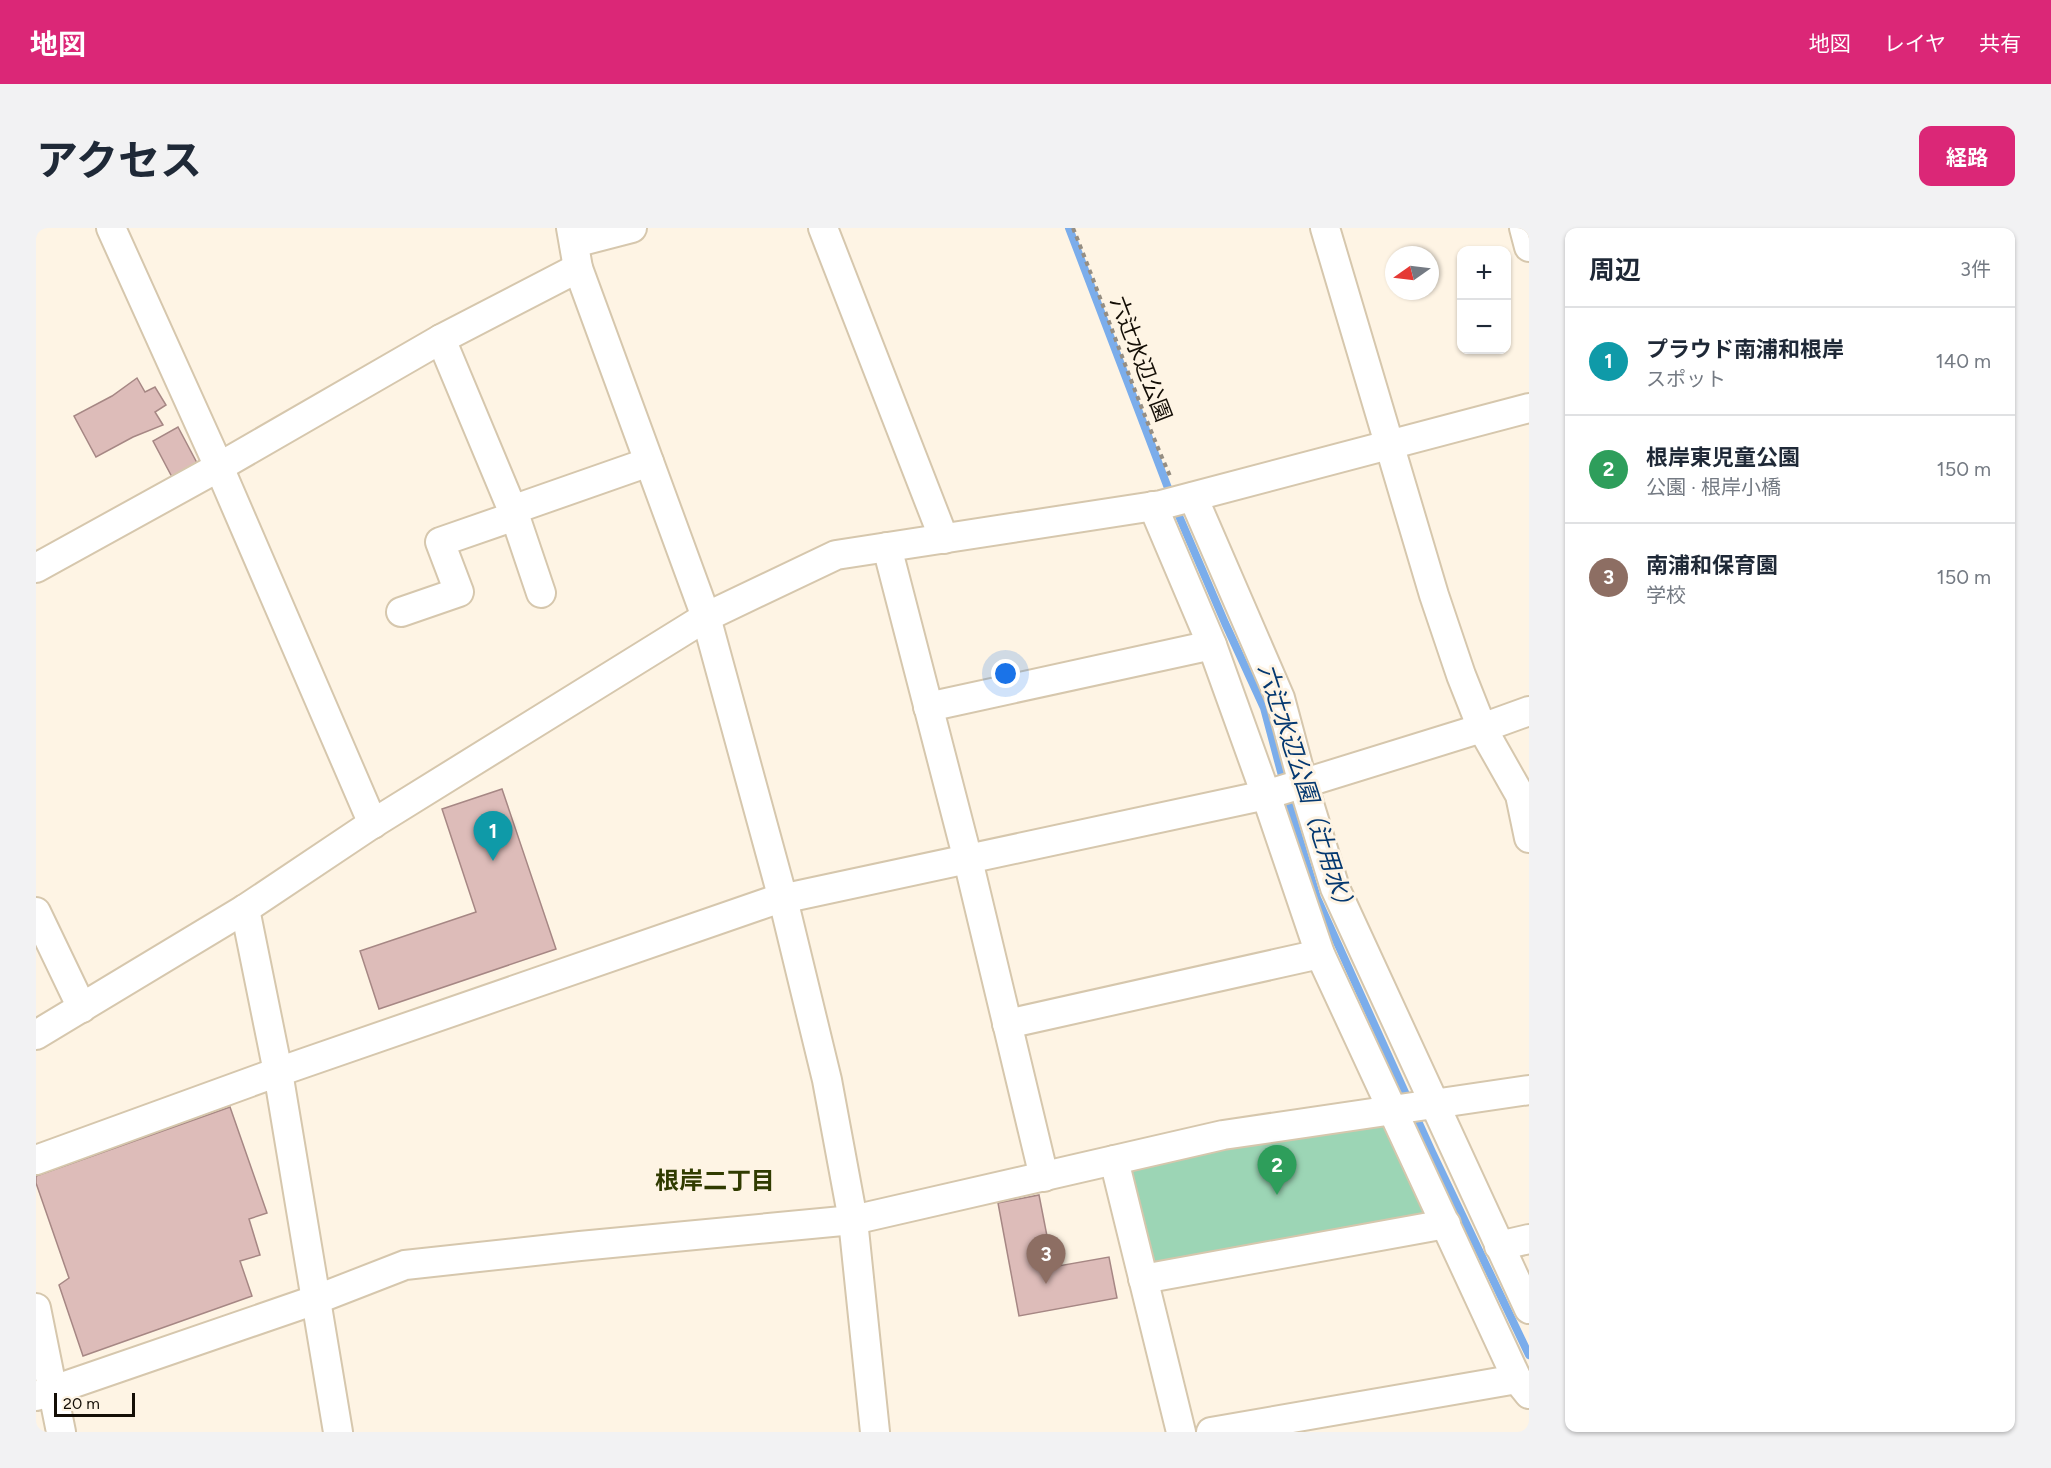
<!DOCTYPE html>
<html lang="ja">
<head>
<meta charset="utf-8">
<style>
  :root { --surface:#fff; --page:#f2f2f3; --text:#1f2937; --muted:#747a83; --line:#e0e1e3; --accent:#db2777 }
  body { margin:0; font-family:Figtree,"Noto Sans JP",sans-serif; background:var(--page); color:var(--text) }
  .controls { position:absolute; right:18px; top:18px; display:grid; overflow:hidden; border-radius:12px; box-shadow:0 2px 4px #0004 }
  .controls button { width:54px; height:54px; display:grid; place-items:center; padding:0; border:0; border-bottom:2px solid var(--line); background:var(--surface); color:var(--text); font:30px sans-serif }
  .compass { position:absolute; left:1349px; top:18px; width:54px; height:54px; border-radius:50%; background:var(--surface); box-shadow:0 2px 4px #0004; rotate:256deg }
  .scale { position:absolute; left:18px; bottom:15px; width:81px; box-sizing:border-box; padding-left:6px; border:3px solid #140e06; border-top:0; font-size:16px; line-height:21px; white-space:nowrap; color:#140e06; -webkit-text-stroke:4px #fef4e4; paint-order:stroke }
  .you { position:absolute; left:970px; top:446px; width:21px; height:21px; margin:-15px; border:4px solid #fff; border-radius:50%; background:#1a73e8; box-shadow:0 0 0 9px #1a73e833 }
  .badge { display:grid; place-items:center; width:39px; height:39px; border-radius:50%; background:var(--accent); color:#fff; font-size:20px; font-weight:700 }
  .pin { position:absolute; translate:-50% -50px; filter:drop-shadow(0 2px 3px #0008) }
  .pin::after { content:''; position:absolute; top:32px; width:21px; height:18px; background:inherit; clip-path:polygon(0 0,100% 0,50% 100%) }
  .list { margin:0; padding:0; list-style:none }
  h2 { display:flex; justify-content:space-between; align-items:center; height:78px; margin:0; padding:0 24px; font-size:26px }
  h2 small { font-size:20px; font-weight:400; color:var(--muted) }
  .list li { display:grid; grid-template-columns:39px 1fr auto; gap:18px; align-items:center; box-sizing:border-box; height:108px; padding:0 24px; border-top:2px solid var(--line) }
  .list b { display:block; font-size:22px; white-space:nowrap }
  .list p { margin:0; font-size:20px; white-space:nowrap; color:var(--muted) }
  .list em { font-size:20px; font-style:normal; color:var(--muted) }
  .map { position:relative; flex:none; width:1493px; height:1204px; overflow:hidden; border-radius:12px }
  header { display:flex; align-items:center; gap:36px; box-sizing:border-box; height:84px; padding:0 30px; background:var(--accent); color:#fff }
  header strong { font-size:28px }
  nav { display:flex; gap:33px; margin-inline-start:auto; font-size:21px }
  .intro { display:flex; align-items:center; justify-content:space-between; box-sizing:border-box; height:144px; padding:0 36px }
  h1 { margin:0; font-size:42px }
  .button { padding:15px 27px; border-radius:12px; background:var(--accent); color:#fff; font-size:21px; font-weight:700 }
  main { display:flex; gap:36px; padding:0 36px }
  aside { flex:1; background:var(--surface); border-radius:12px; box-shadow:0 2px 4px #0004 }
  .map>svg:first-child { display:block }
  .green { fill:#9cd5b5 }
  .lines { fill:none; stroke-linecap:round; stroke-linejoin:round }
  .stream { stroke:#7badeb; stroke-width:8 }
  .building { fill:#ddbcb9; stroke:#a68784; stroke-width:1.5 }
  .minor-casing { stroke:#d6c7ad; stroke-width:32 }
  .path { stroke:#968e82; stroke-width:4; stroke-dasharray:4.5 4.5; stroke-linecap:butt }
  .minor { stroke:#fff; stroke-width:28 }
  .labels { text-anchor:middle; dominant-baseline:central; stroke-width:6; stroke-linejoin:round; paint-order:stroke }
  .street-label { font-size:22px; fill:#140e06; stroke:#fef4e4 }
  .water-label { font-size:24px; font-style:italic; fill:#043870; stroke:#fef4e4 }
  .neighbourhood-label { font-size:24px; font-weight:bold; fill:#303b00; stroke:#fef4e4 }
</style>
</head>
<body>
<header>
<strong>地図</strong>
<nav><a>地図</a><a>レイヤ</a><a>共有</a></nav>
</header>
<div class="intro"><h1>アクセス</h1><a class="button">経路</a></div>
<main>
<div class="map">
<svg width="1493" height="1204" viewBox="0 0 1493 1204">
  <rect width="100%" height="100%" fill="#fef4e4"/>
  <!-- green -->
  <polygon class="green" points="1350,897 1393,986 1125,1039 1114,1030 1093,949 1102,937 1196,916"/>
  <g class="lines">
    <!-- stream -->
    <polyline class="stream" points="1033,0 1140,281 1189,395 1228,480 1258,593 1281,670 1396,924 1493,1127"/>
  </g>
  <!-- building -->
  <g class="building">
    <polygon points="101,150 109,164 119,159 130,177 119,184 127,197 97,209 60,229 38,188 76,168"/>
    <polygon points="142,199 161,235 136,249 117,213"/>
    <polygon points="466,561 520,721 343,781 324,723 440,684 406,581"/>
    <polygon points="194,879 231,985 213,991 224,1027 204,1033 216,1068 47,1128 23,1057 33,1050 0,955 0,948"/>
    <polygon points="1003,967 1017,1039 1073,1029 1081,1070 983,1088 962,975"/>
  </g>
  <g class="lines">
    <!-- minor casing -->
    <g class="minor-casing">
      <g id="minor">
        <polyline points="75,0 183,239 337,596"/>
        <polyline points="535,0 542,40 670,389 747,671 791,852 817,992 839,1204"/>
        <polyline points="787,0 908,311"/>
        <polyline points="1289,0 1398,367 1425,447 1446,500 1484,567 1493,610"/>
        <polyline points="1488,0 1493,19"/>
        <polyline points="538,15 596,0"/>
        <polyline points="405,111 479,288 505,365"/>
        <polyline points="1157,269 1244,470 1267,556 1299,660 1493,1081"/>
        <polyline points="1117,278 1176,417 1230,567 1284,726 1481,1151 1493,1166"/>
        <polyline points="476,282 613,234"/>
        <polyline points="851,319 932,632 1008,949"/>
        <polyline points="0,340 183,239 405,111 542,40"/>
        <polyline points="365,384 423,364 404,314 479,288"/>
        <polyline points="892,479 1176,417"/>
        <polyline points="209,681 242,844 302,1204"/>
        <polyline points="0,684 46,780"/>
        <polyline points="971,796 1284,726"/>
        <polyline points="0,807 209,681 333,598 670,389 800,327 1125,277 1493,180"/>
        <polyline points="0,932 242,844 736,673 1230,567 1446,500 1493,483"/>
        <polyline points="1078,932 1145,1204"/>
        <polyline points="1463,1018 1493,1011"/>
        <polyline points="1107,1051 1410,996"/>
        <polyline points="0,1080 25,1204"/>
        <polyline points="0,1168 279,1072 369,1037 544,1018 817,992 1187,907 1493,862"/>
        <polyline points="1175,1204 1481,1151"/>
      </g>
    </g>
    <!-- path -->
    <path class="path" d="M1037 0C1070 82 1098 166 1134 248"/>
    <!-- minor -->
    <use href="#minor" class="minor"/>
  </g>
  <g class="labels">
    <!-- street labels -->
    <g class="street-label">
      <text transform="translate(1105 131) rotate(69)">六辻水辺公園</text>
    </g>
    <!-- water labels -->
    <g class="water-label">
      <text transform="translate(1271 562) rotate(72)">六辻水辺公園（辻用水）</text>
    </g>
    <!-- neighbourhood labels -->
    <g class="neighbourhood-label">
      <text x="679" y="952">根岸二丁目</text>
    </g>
  </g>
</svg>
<div class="controls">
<button>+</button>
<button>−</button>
</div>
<svg class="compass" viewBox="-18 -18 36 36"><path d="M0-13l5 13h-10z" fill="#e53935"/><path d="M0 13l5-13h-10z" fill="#747a83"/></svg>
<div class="scale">20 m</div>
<div class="you"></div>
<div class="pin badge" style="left:457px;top:633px;background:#0f9aa8">1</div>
<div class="pin badge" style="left:1241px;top:967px;background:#2e9e5b">2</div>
<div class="pin badge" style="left:1010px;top:1056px;background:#8d6e63">3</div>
</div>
<aside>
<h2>周辺<small>3件</small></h2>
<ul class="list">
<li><span class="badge" style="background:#0f9aa8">1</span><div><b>プラウド南浦和根岸</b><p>スポット</p></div><em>140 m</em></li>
<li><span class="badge" style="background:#2e9e5b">2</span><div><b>根岸東児童公園</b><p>公園 · 根岸小橋</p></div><em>150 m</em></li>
<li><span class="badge" style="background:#8d6e63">3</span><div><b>南浦和保育園</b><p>学校</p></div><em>150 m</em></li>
</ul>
</aside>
</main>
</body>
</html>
